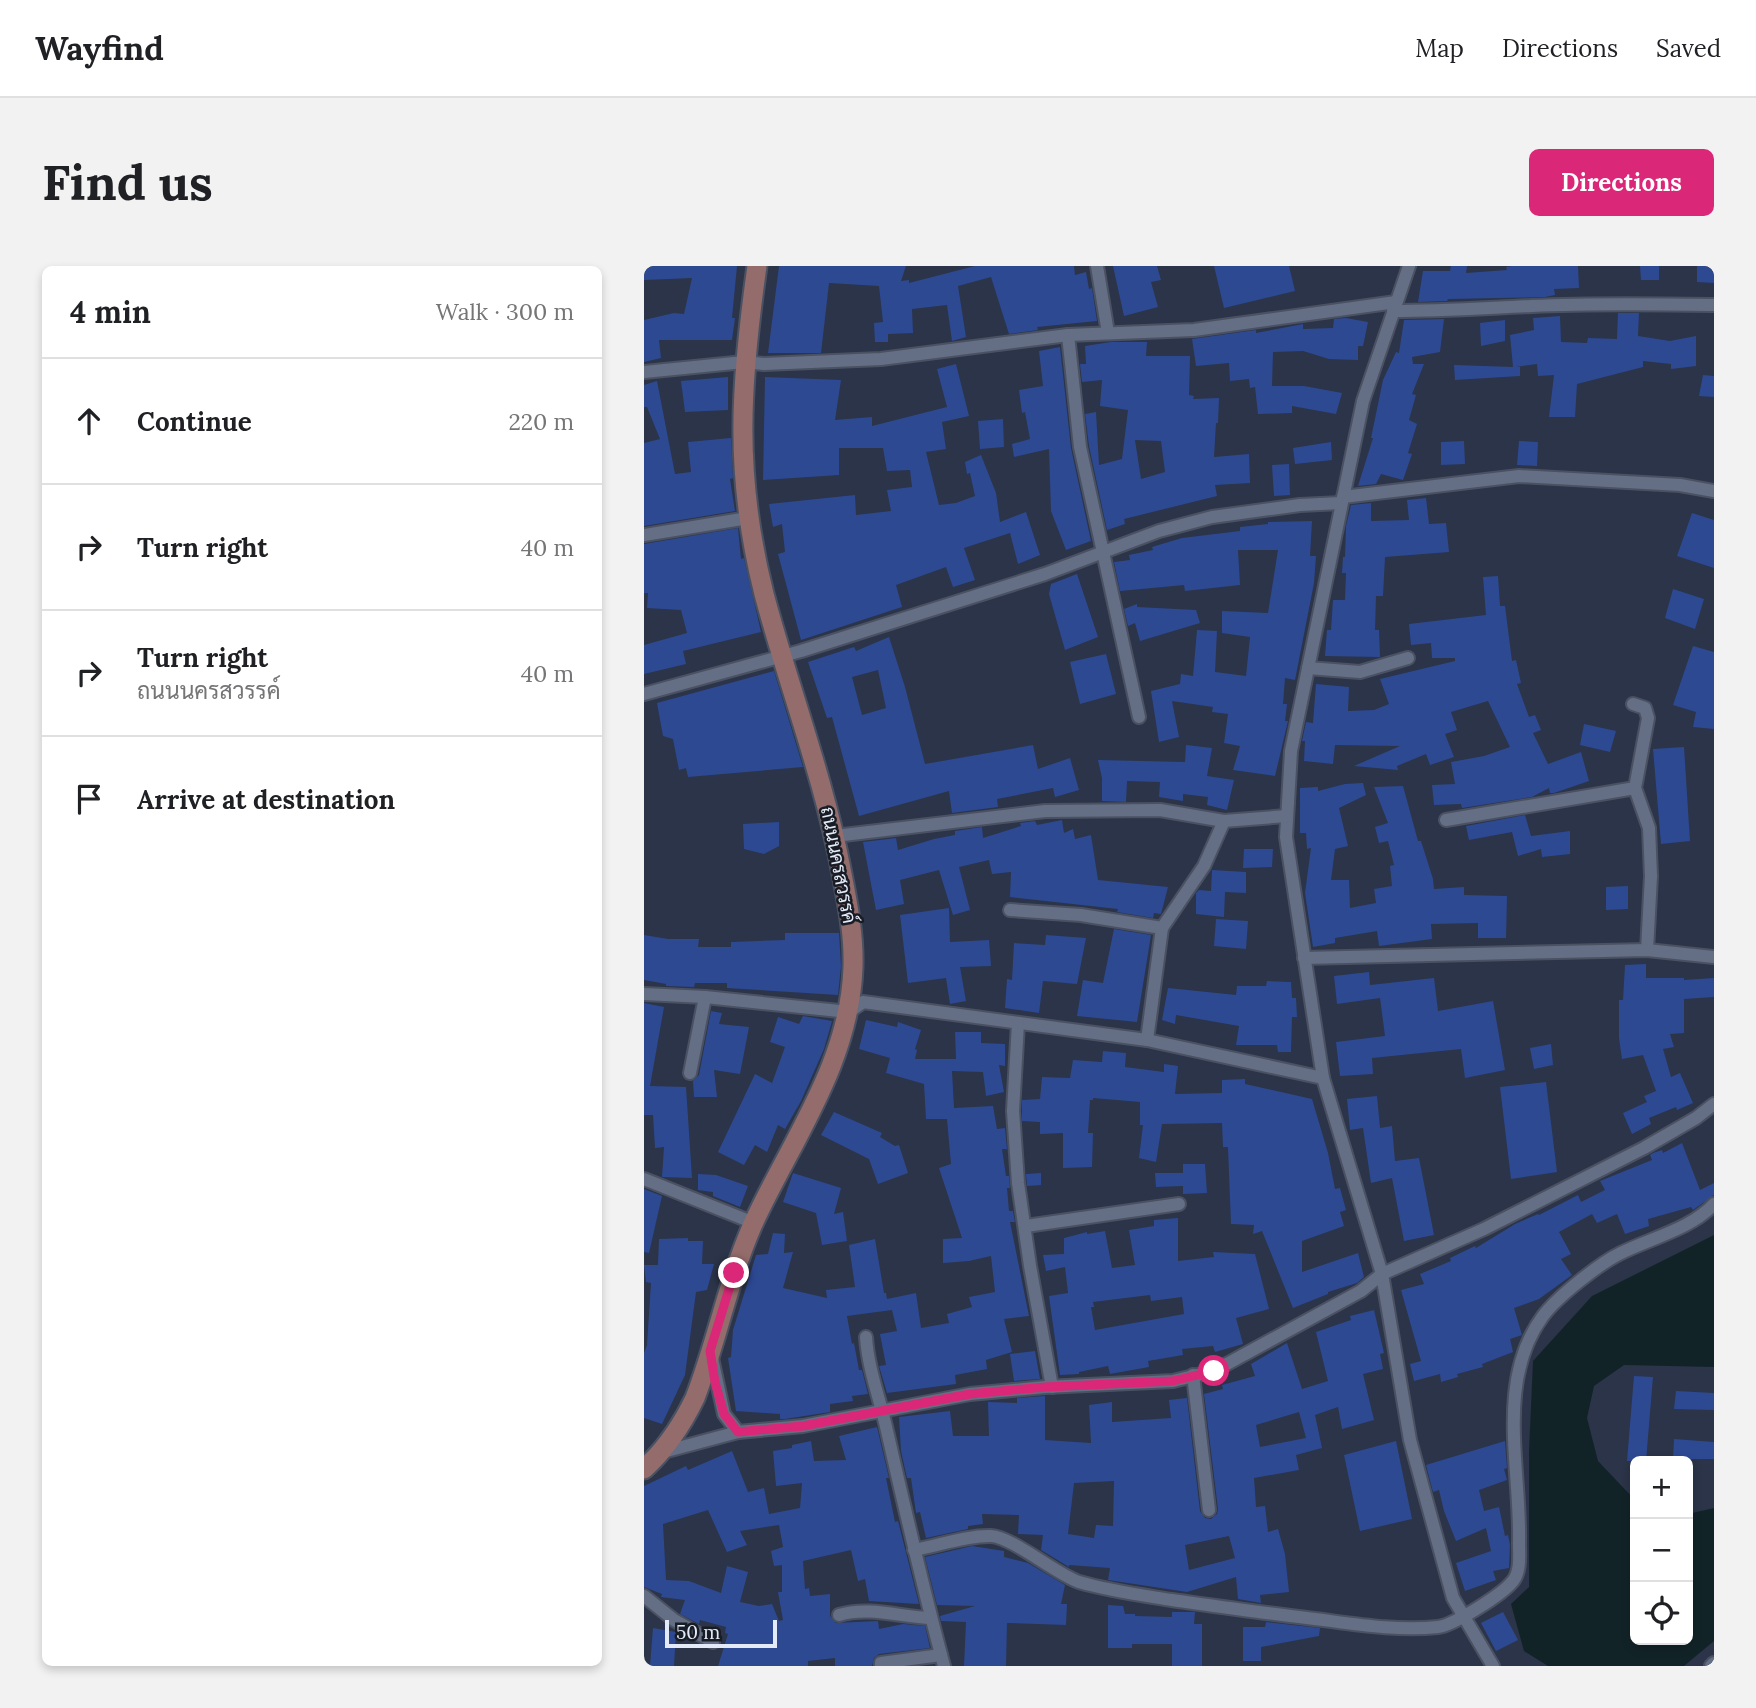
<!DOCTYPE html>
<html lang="en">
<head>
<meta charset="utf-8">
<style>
  :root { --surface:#fff; --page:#f2f2f2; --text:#202124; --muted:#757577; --line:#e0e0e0; --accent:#db2777 }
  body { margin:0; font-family:Lora,Sarabun,serif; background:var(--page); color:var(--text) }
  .controls { position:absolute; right:21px; bottom:21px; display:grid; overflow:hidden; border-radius:10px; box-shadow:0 4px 10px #0003 }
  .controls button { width:63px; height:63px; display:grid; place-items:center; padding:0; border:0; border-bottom:2px solid var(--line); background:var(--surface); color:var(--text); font:35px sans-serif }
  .scale { position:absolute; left:21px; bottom:18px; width:112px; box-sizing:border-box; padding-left:7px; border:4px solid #e4eaf7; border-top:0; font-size:19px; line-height:24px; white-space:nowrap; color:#e4eaf7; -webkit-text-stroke:5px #181c25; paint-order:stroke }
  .stop { position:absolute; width:21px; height:21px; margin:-16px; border:5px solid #db2777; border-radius:50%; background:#fff }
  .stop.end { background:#db2777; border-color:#fff; box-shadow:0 2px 7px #0008 }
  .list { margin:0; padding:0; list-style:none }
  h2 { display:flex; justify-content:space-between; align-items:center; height:91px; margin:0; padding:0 28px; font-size:30px }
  h2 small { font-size:23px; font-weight:400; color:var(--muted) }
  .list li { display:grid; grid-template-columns:46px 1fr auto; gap:21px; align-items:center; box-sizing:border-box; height:126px; padding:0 28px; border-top:2px solid var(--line) }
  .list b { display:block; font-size:26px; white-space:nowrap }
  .list p { margin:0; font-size:23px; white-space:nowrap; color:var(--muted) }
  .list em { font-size:23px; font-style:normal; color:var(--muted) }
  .icon { flex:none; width:38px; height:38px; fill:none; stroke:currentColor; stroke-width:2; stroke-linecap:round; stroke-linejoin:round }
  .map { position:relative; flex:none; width:1070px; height:1400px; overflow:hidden; border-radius:10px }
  header { display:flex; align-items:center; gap:42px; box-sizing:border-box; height:98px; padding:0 35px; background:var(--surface); border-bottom:2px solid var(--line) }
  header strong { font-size:33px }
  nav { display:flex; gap:38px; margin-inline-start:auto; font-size:24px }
  .intro { display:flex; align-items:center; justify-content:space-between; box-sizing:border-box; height:168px; padding:0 42px }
  h1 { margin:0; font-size:49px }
  .button { padding:18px 32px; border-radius:10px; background:var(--accent); color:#fff; font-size:24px; font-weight:700 }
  main { display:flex; gap:42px; padding:0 42px }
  aside { flex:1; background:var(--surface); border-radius:10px; box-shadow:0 4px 10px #0003 }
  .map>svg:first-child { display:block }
  .water { fill:#122328 }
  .building { fill:#2d4992; fill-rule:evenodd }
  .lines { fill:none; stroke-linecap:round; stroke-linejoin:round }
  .street-casing { stroke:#4a5162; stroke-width:16 }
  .primary-casing { stroke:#4a5162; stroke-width:23 }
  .street { stroke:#646f85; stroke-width:12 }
  .primary { stroke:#936c6b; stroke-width:19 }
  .route { stroke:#db2777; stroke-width:9 }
  .labels { text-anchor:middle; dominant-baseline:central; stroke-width:5; stroke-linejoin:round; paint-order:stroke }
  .street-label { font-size:19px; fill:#e4eaf7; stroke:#181c25 }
</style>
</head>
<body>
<header>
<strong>Wayfind</strong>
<nav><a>Map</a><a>Directions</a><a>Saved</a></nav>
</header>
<div class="intro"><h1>Find us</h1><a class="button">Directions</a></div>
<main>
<aside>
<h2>4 min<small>Walk · 300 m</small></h2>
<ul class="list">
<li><svg class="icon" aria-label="ahead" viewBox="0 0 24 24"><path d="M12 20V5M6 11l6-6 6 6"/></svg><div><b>Continue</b></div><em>220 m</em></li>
<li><svg class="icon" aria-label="right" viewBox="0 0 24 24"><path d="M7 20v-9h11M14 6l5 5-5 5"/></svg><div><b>Turn right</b></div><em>40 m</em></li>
<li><svg class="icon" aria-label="right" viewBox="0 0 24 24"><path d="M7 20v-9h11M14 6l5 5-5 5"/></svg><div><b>Turn right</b><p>ถนนนครสวรรค์</p></div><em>40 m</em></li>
<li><svg class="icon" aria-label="arrive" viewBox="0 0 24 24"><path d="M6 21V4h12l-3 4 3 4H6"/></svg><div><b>Arrive at destination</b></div></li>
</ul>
</aside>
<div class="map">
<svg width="1070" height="1400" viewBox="0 0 1070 1400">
  <rect width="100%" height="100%" fill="#2b3448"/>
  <!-- water -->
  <polygon class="water" points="1070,969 1070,1101 980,1099 950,1120 943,1152 954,1195 991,1234 991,1374 1044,1374 1044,1248 1070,1242 1070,1375 1040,1400 904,1400 880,1385 867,1338 885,1321 885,1185 889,1095 948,1030"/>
  <!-- building -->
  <g class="building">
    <polygon points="0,0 93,0 88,52 91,52 88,74 15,74 17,92 0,96 0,54 30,47 40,48 48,12 0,14"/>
    <polygon points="135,0 262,0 257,15 265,14 265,17 331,0 430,0 431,9 442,6 445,23 448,22 453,55 393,61 394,64 365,68 347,11 314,20 322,71 308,75 303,39 268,43 269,67 244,68 244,76 231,76 230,57 239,56 235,20 185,17 177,87 124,87"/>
    <polygon points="469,0 513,0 517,14 507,16 514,41 480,50"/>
    <polygon points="570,0 645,0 651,25 580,42"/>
    <polygon points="807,0 823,0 822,7 863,4 862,1 868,0 934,0 935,22 910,23 911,29 901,31 804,33 803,35 774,36 779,5 806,5"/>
    <polygon points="996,0 1015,0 1015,14 997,14"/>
    <polygon points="1053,0 1070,0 1070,17 1053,16"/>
    <polygon points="974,47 995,47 994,70 1026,75 1052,70 1052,100 1027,103 1027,98 999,95 999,101 933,118 931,151 905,151 910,109 894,110 893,98 872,101 876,101 876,110 811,114 810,99 869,101 866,69 890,64 889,52 916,50 917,76 943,77 944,72 973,73"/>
    <polygon points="702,52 724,56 719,80 714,80 714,94 685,93 659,85 629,86 628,120 660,120 698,127 692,148 648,140 648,147 614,148 611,121 606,122 605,113 586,115 585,97 552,100 548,73 612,64 612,67 659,58 659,63 689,62 690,53"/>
    <polygon points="800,53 796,86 768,91 769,98 780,98 768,128 772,129 765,154 773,158 764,187 768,188 759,214 737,208 732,218 714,220 729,172 727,172 739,114 752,86 755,87 760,54"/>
    <polygon points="861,54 861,75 837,80 836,57"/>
    <path d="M467 76H503L502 90H546L545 129 550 130 549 133 575 132 574 157H572L570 191 605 188 606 217 571 219 573 230 480 253 481 258 463 264 445 180 441 148 452 146 455 199 478 193 484 144 456 140 458 114 438 116 436 98H442L441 80ZM491 174 517 175 521 206 497 213Z"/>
    <polygon points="416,81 427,182 447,275 422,284 407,245 405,183 370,191 368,178 386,173 381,146 378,147 375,124 399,120 395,85"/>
    <polygon points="312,98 325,150 298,156 302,183 282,186 295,239 312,237 331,230 326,207 323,208 321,196 337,189 352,227 356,256 382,246 396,289 374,298 366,267 320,282 331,314 309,321 302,301 252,319 258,341 157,374 134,288 141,286 138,258 129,261 125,238 211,229 212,249 247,245 243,224 268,221 266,204 243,205 239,182 195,182 195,209 119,214 121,111 197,114 191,154 228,151 228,160 303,141 293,103"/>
    <polygon points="1059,109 1070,110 1070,131 1055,130"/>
    <polygon points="84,111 84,144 41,146 37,115"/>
    <polygon points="13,115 31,208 47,206 44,176 87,172 89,212 86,213 91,245 0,260 0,177 16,173 3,141 0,141 0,119"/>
    <polygon points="359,153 360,181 336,183 334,155"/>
    <polygon points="820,175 821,198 797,199 797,176"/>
    <polygon points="875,175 894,176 893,200 873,199"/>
    <polygon points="687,176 688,194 651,198 649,182"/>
    <polygon points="645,198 646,229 630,230 628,199"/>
    <polygon points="782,232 785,258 802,257 805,286 741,291 739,330 732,330 731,364 735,364 736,391 681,390 683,364 687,364 689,334 701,334 702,307 698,307 699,291 701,291 702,260 707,239 727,237 727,255 765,254 763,234"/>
    <polygon points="1048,247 1070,254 1070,302 1033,290"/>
    <polygon points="668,255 666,290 672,290 670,317 651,414 641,412 639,438 643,438 641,455 644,455 631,510 589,504 596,480 580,477 584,448 568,446 569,441 528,435 535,471 515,476 507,425 536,418 537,408 549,410 553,364 573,365 571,406 602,410 606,371 578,367 578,345 624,347 634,284 594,284 596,319 541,325 540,319 476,325 470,296 486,294 485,289 509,284 508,281 538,272 596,265 596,261 624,258 624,256"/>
    <polygon points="94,262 97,293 100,292 117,366 39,385 42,398 0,408 0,379 43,367 37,344 3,342 4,327 0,327 0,278"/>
    <polygon points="433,308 454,371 421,384 405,328 407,318"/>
    <polygon points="854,310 856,340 861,340 868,395 872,394 877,417 873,418 885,451 891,449 897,464 889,467 904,498 937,486 945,515 910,527 906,527 905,522 888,531 818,542 817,538 790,539 788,519 811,518 807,496 840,490 866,481 844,435 807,446 813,464 801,468 810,491 786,499 782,488 753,500 754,504 710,500 756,480 691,479 689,498 660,495 661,475 658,475 662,456 669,457 672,418 705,421 704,445 730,444 745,438 736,413 811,395 811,392 788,392 787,377 767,379 765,358 842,349 839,311"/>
    <polygon points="1029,323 1060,333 1051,363 1021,352"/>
    <polygon points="493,338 493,341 552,344 556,357 496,375 491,357 484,360 480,343"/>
    <path d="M245 371 261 421 281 498 389 479 394 503 426 492 435 524 411 531 409 522 353 533 354 541 308 547 305 525 215 550 188 451 183 452 164 396 210 381 212 385ZM234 404 242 442 218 449 208 411Z"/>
    <polygon points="1049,380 1070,386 1070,463 1049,461 1052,446 1029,439"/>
    <polygon points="462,388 472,428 436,438 426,396"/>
    <polygon points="130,405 159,501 44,511 42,502 35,504 29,473 19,470 13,437"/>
    <polygon points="940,458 972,465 966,486 936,479"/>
    <polygon points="542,479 568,482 563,510 590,514 583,544 563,539 564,531 539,528 539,535 515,531 516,516 483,515 482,536 458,535 458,512 454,494 541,496"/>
    <polygon points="1040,481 1046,575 1017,578 1009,483"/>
    <polygon points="719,517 722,529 695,542 704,580 691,583 687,614 705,614 706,642 732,637 730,623 748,620 746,600 750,599 744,575 735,577 731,561 744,557 730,521 759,520 774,575 777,575 789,613 790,623 820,621 820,629 863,630 862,672 834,672 834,657 787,658 788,673 735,680 733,665 691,672 691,677 669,681 661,627 667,582 663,583 662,567 656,567 656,522 674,521 674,525 701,518"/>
    <polygon points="881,549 887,570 926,565 926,588 898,591 897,583 874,590 868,566 825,574 822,560"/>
    <polygon points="418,554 420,567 429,563 431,573 447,569 454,614 524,621 517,648 510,647 509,652 473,646 474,643 366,631 367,606 348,608 345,594 315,601 326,644 309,649 295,604 256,614 260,638 232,644 219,576 252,572 254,584 290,573 311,569 311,565 338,561 339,572 377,560 376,557 391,555 393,559"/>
    <polygon points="135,556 135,580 120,588 100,583 99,558"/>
    <polygon points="600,583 629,583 628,601 599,602"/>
    <polygon points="568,604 602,606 602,627 581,626 580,651 552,648 552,627 555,624 567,625"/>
    <polygon points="984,620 984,643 962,644 962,621"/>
    <polygon points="305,642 306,676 345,674 347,700 316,701 322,735 306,738 302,712 264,717 256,649"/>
    <polygon points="572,653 604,655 602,683 570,680"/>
    <polygon points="470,663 507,669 493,756 433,750 439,714 459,717"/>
    <polygon points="141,667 195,667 197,700 194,729 83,722 83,717 51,717 50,721 22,720 22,718 0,714 0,669 24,673 55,673 54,681 87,681 87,676 141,674"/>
    <polygon points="402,669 442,672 433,718 399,715 395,747 361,742 363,713 368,714 370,677 401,679"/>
    <polygon points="1002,698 1002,712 1040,712 1040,714 1070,712 1070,731 1040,733 1040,767 1026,768 1030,781 1019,783 1027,811 1036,807 1049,837 1033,844 1032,841 1005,852 1007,858 988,868 979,847 1003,836 1000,830 1012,825 999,789 978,793 975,772 975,734 979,734 981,699"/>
    <polygon points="725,706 726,719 790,712 794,745 849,735 861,804 821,812 817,783 728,792 729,808 696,810 692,776 741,770 736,732 693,738 690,710"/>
    <polygon points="623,715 647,716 648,732 652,732 653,751 648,751 647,786 634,786 633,779 592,779 595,760 532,749 531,758 518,754 524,722 592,729 593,720 622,720"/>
    <polygon points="0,737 20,741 6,820 42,821 48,912 18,911 20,881 11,882 9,849 0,849"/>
    <polygon points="67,745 78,747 75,758 105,761 96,808 70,804 73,831 50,831 49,815 55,809"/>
    <polygon points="159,750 188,755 180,783 157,835 141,863 134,859 123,886 111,879 100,899 74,886 111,808 128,817 141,781 126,776 134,751 155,758"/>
    <polygon points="222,754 253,761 254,756 277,764 271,783 273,784 271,793 312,793 311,766 337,766 337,777 361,778 361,800 355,799 360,826 342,830 339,806 308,805 310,842 349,840 353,863 361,862 363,883 358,883 362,910 365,910 366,922 363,922 365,945 369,945 371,956 366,956 385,1050 360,1053 368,1086 342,1094 343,1103 311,1109 312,1118 243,1127 235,1100 242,1099 236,1068 253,1065 248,1044 203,1050 208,1078 210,1077 215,1104 218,1104 224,1128 208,1130 209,1135 186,1138 186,1146 141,1153 136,1153 136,1148 92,1145 84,1092 87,1091 89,1064 112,989 124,988 129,967 141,968 140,987 149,986 139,1022 183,1032 182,1024 211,1021 205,979 231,973 240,1027 242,1027 243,1033 272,1027 277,1062 305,1057 303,1048 328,1041 325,1031 351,1026 347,990 325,995 299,997 299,973 318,972 295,902 307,898 303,853 282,853 280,818 242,807 246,792 215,783"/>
    <polygon points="907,778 909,799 890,803 886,782"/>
    <polygon points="459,785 482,787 481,801 520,806 520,798 534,800 531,828 578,827 578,814 601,813 601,818 668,833 684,887 691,923 696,922 702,944 696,946 700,960 658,975 658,1006 714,987 720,1011 713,1017 684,1026 684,1028 649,1042 618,965 609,968 610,959 587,958 584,881 579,881 578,857 518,858 512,896 495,892 499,859 496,859 496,836 449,832 449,834 446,834 444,867 449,867 448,901 419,902 419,867 396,868 396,856 378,855 378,834 396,833 398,811 426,812 429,794 458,796"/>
    <polygon points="902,816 913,906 867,913 856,821"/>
    <polygon points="733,830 736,862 748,860 751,895 775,892 790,969 760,975 748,912 727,917 719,862 706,864 703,833"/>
    <polygon points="190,846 238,867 236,871 251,880 255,879 264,907 234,918 225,893 177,869"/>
    <polygon points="1038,877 1056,924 1070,917 1070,929 1049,944 1047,941 1004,953 1005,960 981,968 973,948 953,957 948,948 915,966 927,988 917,993 928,1009 895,1033 870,1042 878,1069 866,1073 869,1086 838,1098 839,1101 813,1108 814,1111 797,1116 796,1108 770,1115 766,1098 777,1095 757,1024 780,1018 776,1008 807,995 806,992 831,980 832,982 871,958 894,948 895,949 934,929 937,936 961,924 956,915 1008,894 1006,889 1009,887 1018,884 1019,887"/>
    <polygon points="539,898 561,898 563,927 539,928 539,920 512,921 511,907 539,907"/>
    <polygon points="149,907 197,922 190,948 199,946 203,975 178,979 172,947 139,936"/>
    <polygon points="397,907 397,919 383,920 382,908"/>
    <polygon points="54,908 72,909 104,920 96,941 69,930 69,926 54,924"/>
    <polygon points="0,923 18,930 5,987 0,986"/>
    <path d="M534 952V995L570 991 569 986 611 988 625 1043 592 1052 599 1078 571 1086 569 1080 538 1083 539 1089 504 1095 505 1101 466 1108 464 1100 435 1106V1108L416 1109 405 1030 424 1027 421 1001 402 1005 399 989 420 988V972L443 966V968L461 965 468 1002 491 999 485 964 510 960V954ZM506 1029 507 1035 538 1031 540 1048 451 1064 447 1041H450L449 1036Z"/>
    <polygon points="44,972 44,975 59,975 58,998 70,998 63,1024 52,1026 41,1109 18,1158 0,1152 0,1087 3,1079 7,1017 2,1016 0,999 14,999 15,973"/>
    <path d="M730 1044 740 1087 736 1088 739 1103 719 1108 730 1154 698 1163 694 1141 671 1149 678 1182 652 1189 655 1204 610 1212 612 1241 621 1240 624 1266 634 1263 641 1288 645 1326 616 1329 617 1337 594 1333 592 1311 543 1326 464 1314 466 1302 425 1299V1301L397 1284 399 1269 374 1268 375 1249 338 1248 339 1258 324 1260V1263L282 1272 276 1246 272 1247 267 1212H263L257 1185 255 1151 306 1145 309 1170H345L344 1136 373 1137V1132L401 1130V1174L447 1177 445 1139 468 1136V1156L527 1152 525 1134 543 1132 556 1245 561 1252 567 1253 573 1248 574 1243 560 1128 579 1123 578 1119 611 1110 607 1098 643 1077 658 1123 684 1115 672 1066 707 1054 706 1050ZM655 1146 662 1172 616 1181 612 1159ZM470 1215 469 1260 452 1259 450 1272 424 1268 430 1217ZM585 1270 591 1292 545 1304 541 1279Z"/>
    <polygon points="391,1085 396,1113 370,1115 366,1088"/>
    <polygon points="990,1110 1009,1111 1002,1195 983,1195"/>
    <polygon points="1032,1125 1070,1127 1070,1144 1030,1143"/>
    <path d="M233 1161 245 1212H242L251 1256 254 1255 275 1338 225 1335 221 1313 214 1315 207 1284 159 1295 161 1323 165 1322 166 1330 186 1328V1350L192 1357 234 1355 235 1363 259 1358 281 1360 286 1382 235 1388 230 1392 228 1400H191V1392L164 1395V1400H74L84 1368 81 1367 82 1361 56 1354 55 1358 36 1348 41 1334 17 1331 18 1328 0 1321V1220L42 1200 44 1204 88 1185 104 1226 120 1222 125 1248 156 1242 158 1217 132 1220 129 1185 148 1182V1179L167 1175 170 1195 202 1194 195 1170ZM64 1244 83 1286 103 1279 96 1265 135 1259 139 1281 127 1285 130 1300 138 1299V1326H134L139 1354 135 1355 128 1338 115 1340 96 1336 104 1306 83 1300 77 1327 45 1315 22 1314 19 1258Z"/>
    <polygon points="1030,1173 1070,1176 1070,1193 1029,1193"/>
    <polygon points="752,1175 768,1253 716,1265 700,1189"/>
    <polygon points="861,1175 863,1202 860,1203 863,1214 835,1224 840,1245 855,1241 861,1270 864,1269 866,1279 865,1302 849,1305 852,1314 821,1325 812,1297 847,1285 842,1262 812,1275 800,1245 795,1224 789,1226 782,1199"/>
    <polygon points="328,1280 360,1285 360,1291 384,1297 421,1319 417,1338 423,1338 422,1359 363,1357 362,1400 320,1400 322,1356 297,1355 296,1350 331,1340 293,1339 281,1291"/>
    <polygon points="464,1339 479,1340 481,1348 491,1348 491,1350 528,1351 528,1346 551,1346 550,1358 558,1358 558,1400 528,1400 528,1378 488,1378 488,1382 464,1382"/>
    <polygon points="859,1346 874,1374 852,1385 837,1357"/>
    <polygon points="622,1356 676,1362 675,1370 617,1381 617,1395 599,1395 599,1361 621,1361"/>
    <polygon points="9,1362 32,1366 30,1400 6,1400"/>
  </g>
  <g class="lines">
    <!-- street casing -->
    <g class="street-casing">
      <g id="street">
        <polyline points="453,0 464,67"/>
        <polyline points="765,0 719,135 647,485 642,571 679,812 738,1008 766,1174 809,1332 849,1400"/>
        <path d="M749 45C796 45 841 42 888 40 949 37 1009 38 1070 39"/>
        <polyline points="424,69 436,181 495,451"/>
        <polyline points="0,106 100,96 120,98 237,93 424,69 550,64 752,36"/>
        <polyline points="699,231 875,210 1036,219 1070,225"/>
        <polyline points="0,269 104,252"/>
        <polyline points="664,402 716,406 764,392"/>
        <polyline points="0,428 157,385 401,308 515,265 568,251 656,239 697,237"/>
        <polyline points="989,438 1001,442 1004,452 991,522 1005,562 1007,610 1003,684"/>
        <polyline points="802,554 991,522"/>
        <polyline points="191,570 401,545 516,544 580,555"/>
        <polyline points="366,644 437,649 518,662"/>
        <polyline points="660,692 1003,684 1070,691"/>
        <polyline points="0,728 61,731 205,746 219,736 503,774 679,812"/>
        <polyline points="374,757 369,845 374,917 386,1000 408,1121"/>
        <polyline points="503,774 518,662 560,600 580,555 643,550"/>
        <polyline points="46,807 61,731"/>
        <polyline points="0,913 110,957"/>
        <polyline points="382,960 535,938"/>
        <path d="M222 1071C224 1103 236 1133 243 1165 261 1244 279 1322 300 1400"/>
        <polyline points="68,1092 80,1148 94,1166"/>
        <polyline points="549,1109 565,1244"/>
        <polyline points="19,1186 94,1166 159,1160 326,1128 401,1121 529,1115 570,1105 717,1025 738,1008 840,963 1000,882 1052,852 1070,838"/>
        <path d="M270 1284C293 1280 324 1269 347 1270 368 1271 412 1308 435 1316 466 1325 497 1329 528 1334 571 1340 613 1346 655 1351 700 1356 748 1366 794 1361 810 1359 859 1328 869 1315 877 1305 875 1289 875 1277 877 1202 851 1115 899 1050 913 1031 956 997 977 987 1007 972 1047 963 1070 938"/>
        <polyline points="0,1330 30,1354 69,1376"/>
        <path d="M195 1349C224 1340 257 1351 287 1352"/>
        <polyline points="237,1400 237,1397 297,1389"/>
        <polyline points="1067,1400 1070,1397"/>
      </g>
    </g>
    <!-- primary casing -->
    <g class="primary-casing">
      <path id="primary" d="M0 1203C22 1183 38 1159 51 1132 73 1075 84 1015 109 958 147 875 206 797 209 701 210 669 204 639 198 608 180 512 145 422 120 328 90 209 96 120 113 0"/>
    </g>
    <!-- street -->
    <use href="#street" class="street"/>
    <!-- primary -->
    <use href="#primary" class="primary"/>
  </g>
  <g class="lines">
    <!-- route -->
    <polyline class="route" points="90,1007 66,1085 71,1116 80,1148 94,1166 159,1160 326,1128 401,1121 529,1115 570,1105"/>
  </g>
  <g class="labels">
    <!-- street labels -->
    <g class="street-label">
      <text transform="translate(195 599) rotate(79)">ถนนนครสวรรค์</text>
    </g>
  </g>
</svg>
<div class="controls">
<button>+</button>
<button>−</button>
<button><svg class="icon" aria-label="locate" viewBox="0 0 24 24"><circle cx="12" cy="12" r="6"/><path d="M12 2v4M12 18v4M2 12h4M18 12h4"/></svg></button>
</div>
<div class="scale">50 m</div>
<div class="stop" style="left:570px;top:1105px"></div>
<div class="stop end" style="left:90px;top:1007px"></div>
</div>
</main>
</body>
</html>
